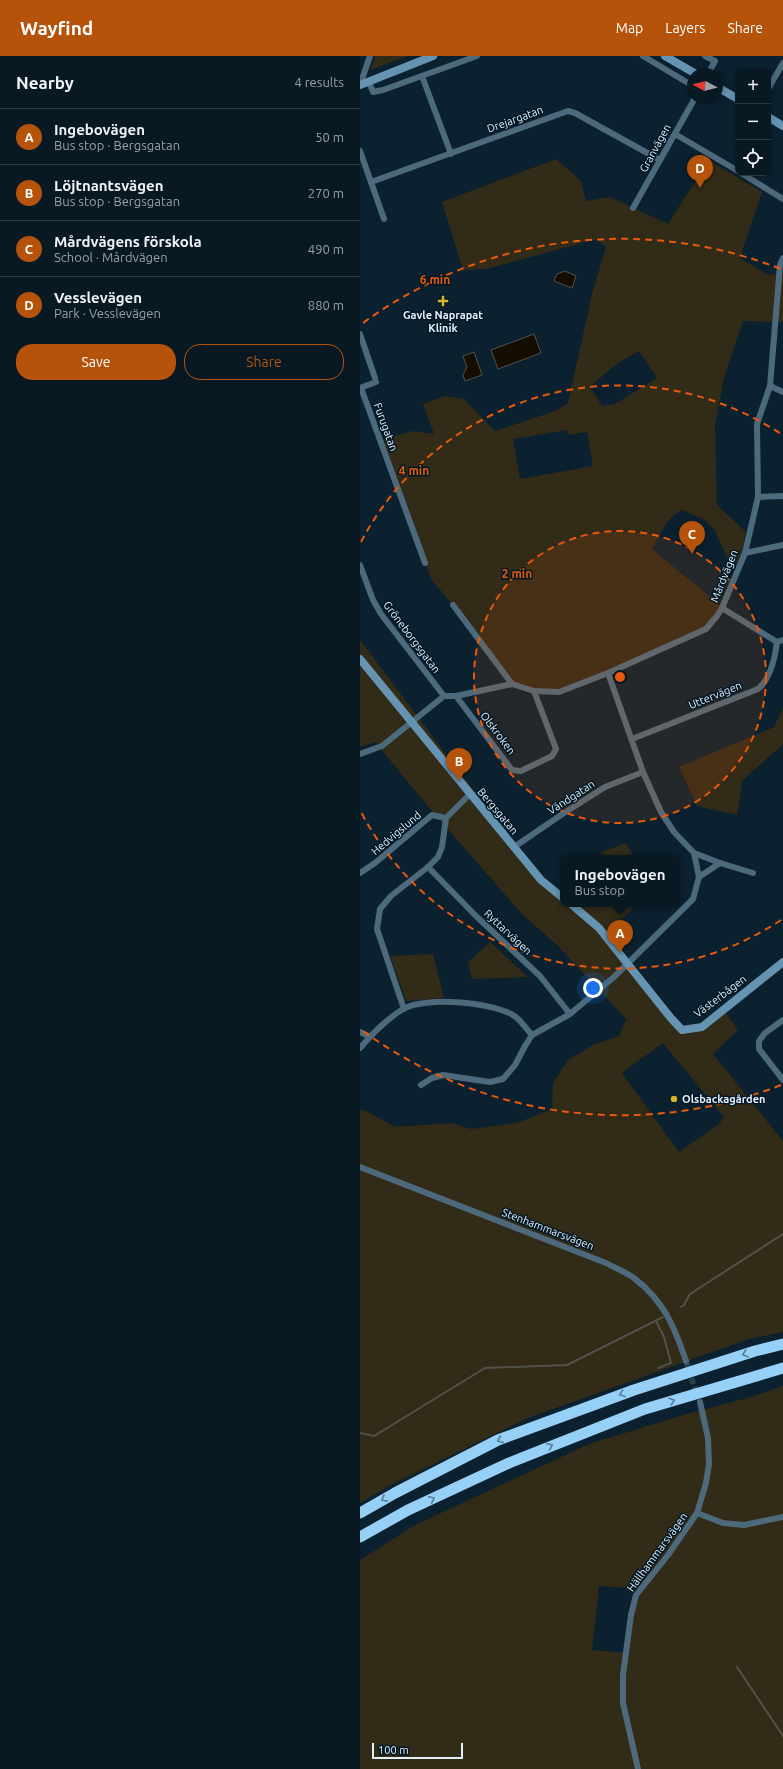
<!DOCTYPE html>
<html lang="en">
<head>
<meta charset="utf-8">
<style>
  :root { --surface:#081923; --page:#162630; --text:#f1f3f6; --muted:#98a0a6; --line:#293841; --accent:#b45309 }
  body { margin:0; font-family:Ubuntu,sans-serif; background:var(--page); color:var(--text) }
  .controls { position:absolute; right:12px; top:12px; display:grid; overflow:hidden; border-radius:8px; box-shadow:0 2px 6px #0003 }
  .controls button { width:36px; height:36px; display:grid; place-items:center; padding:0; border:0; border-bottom:1px solid var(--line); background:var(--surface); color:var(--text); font:20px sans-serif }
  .compass { position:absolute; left:327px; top:12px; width:36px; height:36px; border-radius:50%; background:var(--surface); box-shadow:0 2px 6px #0003; rotate:277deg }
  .scale { position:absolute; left:12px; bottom:10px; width:91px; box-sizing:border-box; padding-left:4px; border:2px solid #e2f0fa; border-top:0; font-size:11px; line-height:14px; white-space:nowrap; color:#e2f0fa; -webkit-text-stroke:3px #031825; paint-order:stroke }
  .you { position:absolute; left:233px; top:932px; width:14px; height:14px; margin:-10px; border:3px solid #fff; border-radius:50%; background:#1a73e8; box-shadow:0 0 0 6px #1a73e833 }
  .badge { display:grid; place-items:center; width:26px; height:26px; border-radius:50%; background:var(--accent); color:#fff; font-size:13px; font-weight:700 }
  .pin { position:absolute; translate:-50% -33px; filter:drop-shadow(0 1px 2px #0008) }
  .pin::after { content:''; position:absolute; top:21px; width:14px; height:12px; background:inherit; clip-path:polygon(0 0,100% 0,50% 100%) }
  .popup { position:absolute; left:200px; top:799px; width:120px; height:52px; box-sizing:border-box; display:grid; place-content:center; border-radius:8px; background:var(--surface); filter:drop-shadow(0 1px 3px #0005); font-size:13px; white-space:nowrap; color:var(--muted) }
  .popup b { font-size:15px; color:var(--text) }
  .popup::after { content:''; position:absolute; left:50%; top:100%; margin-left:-8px; border:8px solid transparent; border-top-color:var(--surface) }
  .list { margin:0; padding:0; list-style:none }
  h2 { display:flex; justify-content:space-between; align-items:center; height:52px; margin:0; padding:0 16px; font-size:17px }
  h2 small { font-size:13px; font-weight:400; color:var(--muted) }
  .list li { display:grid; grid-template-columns:26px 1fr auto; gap:12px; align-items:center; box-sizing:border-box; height:56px; padding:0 16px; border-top:1px solid var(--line) }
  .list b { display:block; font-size:15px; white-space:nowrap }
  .list p { margin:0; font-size:13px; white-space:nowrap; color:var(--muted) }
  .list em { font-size:13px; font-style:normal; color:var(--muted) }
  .actions { display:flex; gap:8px; padding:12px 16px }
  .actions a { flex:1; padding:9px 0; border:1px solid var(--accent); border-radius:16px; text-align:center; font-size:14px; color:var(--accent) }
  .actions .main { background:var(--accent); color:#fff }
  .icon { flex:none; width:22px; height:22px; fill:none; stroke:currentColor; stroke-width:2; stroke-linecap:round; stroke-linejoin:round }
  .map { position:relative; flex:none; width:423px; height:1713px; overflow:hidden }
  header { display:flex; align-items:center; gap:24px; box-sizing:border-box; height:56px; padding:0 20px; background:var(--accent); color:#fff }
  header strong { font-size:19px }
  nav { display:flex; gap:22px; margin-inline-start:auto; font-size:14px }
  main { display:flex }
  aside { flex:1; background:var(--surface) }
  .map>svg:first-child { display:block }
  .green { fill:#312b17; fill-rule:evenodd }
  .water { fill:#150d00; stroke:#52514b }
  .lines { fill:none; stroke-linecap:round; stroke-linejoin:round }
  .stream { stroke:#52514b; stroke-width:2 }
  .street-tunnel { stroke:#2b404d; stroke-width:6; stroke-dasharray:6 3; stroke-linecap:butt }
  .street { stroke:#4d697c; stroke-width:6 }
  .secondary { stroke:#6593b2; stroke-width:8 }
  .highway { stroke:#97d0f7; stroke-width:11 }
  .oneway { stroke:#547d98 }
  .ring { fill:none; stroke:#e8590c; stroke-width:2; stroke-dasharray:7 5 }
  .poi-dot { fill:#d9b334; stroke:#031825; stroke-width:1.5 }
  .labels { text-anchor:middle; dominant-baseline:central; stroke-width:3; stroke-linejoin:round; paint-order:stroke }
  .street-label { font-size:11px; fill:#e2f0fa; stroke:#031825 }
  .poi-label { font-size:11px; font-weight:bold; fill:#e2f0fa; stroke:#031825 }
  .centre { fill:#e8590c; stroke:#031825; stroke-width:2 }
  .ring-label { font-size:12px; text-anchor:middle; font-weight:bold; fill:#e8590c; stroke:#031825; stroke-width:3; stroke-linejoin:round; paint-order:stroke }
</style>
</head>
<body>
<header>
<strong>Wayfind</strong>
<nav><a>Map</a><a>Layers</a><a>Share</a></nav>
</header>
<main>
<aside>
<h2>Nearby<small>4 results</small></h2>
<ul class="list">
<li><span class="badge">A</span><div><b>Ingebovägen</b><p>Bus stop · Bergsgatan</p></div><em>50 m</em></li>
<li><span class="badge">B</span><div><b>Löjtnantsvägen</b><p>Bus stop · Bergsgatan</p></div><em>270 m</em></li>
<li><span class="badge">C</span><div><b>Mårdvägens förskola</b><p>School · Mårdvägen</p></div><em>490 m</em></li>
<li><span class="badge">D</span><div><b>Vesslevägen</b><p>Park · Vesslevägen</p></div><em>880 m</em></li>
</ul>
<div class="actions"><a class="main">Save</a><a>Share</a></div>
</aside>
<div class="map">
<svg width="423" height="1713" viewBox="0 0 423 1713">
  <rect width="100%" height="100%" fill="#0b212f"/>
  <!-- green -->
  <g class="green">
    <polygon points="15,0 48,0 10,14"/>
    <path d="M196 103 221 125 226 145 250 141 308 168 349 104 402 136 380 202 408 219 423 216V266L383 265 364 322 355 371 357 449 386 476 380 508 368 504 355 475 346 465 323 454C308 459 300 479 292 493L362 551 346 573 199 636H186L152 628 93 549 71 523 21 384 53 375 74 378 63 348 85 340 104 343 135 375 195 355 208 347 232 238 246 191 237 183 126 213 103 214 82 146ZM279 295 297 322 255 348 242 350 230 331 255 309ZM207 374 208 379 227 376 233 410 160 423 153 383Z"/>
    <path d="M0 584 181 824 203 841V848L216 850 217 848H277L246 880 324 971 340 968 362 951 378 974 353 998 423 1085V1276L389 1283 168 1362 31 1429 0 1447V1054L6 1055 35 1071 92 1067 111 1073 157 1067 192 1053 193 1027 208 1004 233 989 259 980 266 963 197 889 162 858 71 754 15 686 0 691ZM303 987 364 1061 359 1068 319 1096 262 1017Z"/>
    <polygon points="423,652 423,688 382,725 377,759 337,750 319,711 414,671"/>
    <polygon points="266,787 274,802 239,802 242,796"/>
    <polygon points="130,886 168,921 112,923 108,906"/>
    <polygon points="73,898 84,942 46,945 30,900"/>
    <path d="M423 1330V1713H0V1504L55 1469 229 1388 323 1359 391 1341ZM239 1530 281 1533 271 1559 266 1597 232 1594Z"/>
  </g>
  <!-- water -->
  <g class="water">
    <polygon points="205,215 216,220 212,232 194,225 197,218"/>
    <polygon points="174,278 181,297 138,313 131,294"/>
    <polygon points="114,296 122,319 105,325 103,319 107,311 103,300"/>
  </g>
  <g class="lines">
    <!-- stream -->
    <g class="stream">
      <polyline points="321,1251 324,1249 330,1238 423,1178"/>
      <polyline points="296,1265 304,1281 311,1307 298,1312"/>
      <polyline points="0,1377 14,1380 125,1312 207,1309 303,1261"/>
      <polyline points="377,1611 423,1680"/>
    </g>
    <!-- street-tunnel -->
    <polyline class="street-tunnel" points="326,1305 337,1339"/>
    <!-- street -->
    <g class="street">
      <polyline points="283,0 333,30"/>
      <polyline points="345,0 355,5 348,18"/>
      <polyline points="62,20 91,98"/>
      <polyline points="9,26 13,36 23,34 117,0"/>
      <polyline points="0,29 10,0"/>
      <polyline points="408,33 423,7"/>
      <polyline points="315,78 378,115"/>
      <polyline points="0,95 24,163"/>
      <polyline points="381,117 423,143"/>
      <polyline points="11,126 208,55 215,57 300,104"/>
      <polyline points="273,152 335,42"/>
      <polyline points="0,278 15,322"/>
      <polyline points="410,330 423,336"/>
      <polyline points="0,332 16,326"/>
      <polyline points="1,332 65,507"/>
      <polyline points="398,441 423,440"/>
      <polyline points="385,497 423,489"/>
      <polyline points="0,509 13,544 21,558 84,640"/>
      <polyline points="93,549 152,628"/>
      <polyline points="362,552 417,586 423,584"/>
      <polyline points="96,640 152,714 161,715 192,700 196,693 174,635"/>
      <path d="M272 683 398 633C410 623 415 602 417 586"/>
      <polyline points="0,698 22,690 84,640 96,640 152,628 174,635 199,636 248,617 346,573 357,560 362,552 385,497 398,441 397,368 410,330 420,209 423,202"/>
      <polyline points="154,791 204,757 245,731 283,716"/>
      <polyline points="334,797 360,807 339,821"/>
      <polyline points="360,807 393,817"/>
      <polyline points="68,811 117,861 180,920 210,958"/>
      <polyline points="0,817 15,807 72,759 86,762"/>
      <polyline points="44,953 17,873 20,853 31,840 68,811 78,801 82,791 86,762 110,738"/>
      <polyline points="423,964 405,977 399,985 399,993 423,1024"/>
      <polyline points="0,976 10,981"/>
      <path d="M0 992C12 978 27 963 43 953 65 940 136 946 156 961 162 966 167 974 172 979"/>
      <polyline points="61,1029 72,1022 83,1019 130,1026 143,1023 155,1009 165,990 172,979 210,958 254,921 333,843 339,821 334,797 314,776 301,756 283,716 248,617"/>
      <path d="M0 1111 246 1207C255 1212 266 1216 274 1222 304 1245 314 1270 326 1305"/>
      <polyline points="337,1457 363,1467 384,1469 423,1461"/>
      <polyline points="278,1713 263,1647 263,1619 271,1559 276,1539 308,1499 337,1457 346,1427 349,1408 348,1382 340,1346"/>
    </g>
    <!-- secondary -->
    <g class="secondary">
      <polyline points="305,0 336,18"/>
      <polyline points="0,29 73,0"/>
      <polyline points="357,31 378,43"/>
      <polyline points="408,61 423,70"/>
      <polyline points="0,603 181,824 203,842"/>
      <polyline points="211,848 239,872 310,961 322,974 342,971 423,906"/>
    </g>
    <!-- highway -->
    <g class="highway">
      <polyline points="0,1457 35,1437 138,1384 274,1334 395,1295 423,1288"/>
      <polyline points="0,1481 48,1454 149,1407 285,1353 423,1312"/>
    </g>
  </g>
  <!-- one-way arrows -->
  <defs><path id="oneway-chevron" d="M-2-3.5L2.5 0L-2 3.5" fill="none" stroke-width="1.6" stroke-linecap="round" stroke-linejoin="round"/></defs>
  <g class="oneway">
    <use href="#oneway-chevron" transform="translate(385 1298) rotate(162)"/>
    <use href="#oneway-chevron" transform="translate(262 1338) rotate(160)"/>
    <use href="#oneway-chevron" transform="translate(312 1345) rotate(-17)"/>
    <use href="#oneway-chevron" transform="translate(140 1384) rotate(157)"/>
    <use href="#oneway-chevron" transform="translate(190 1390) rotate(-22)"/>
    <use href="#oneway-chevron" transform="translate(24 1443) rotate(150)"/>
    <use href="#oneway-chevron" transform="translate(72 1443) rotate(-25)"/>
  </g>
  <!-- distance rings -->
  <circle cx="260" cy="621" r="146" fill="#e8590c" fill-opacity=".12"/>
  <g class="ring">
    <circle cx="260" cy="621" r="146"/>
    <path d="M421 864A292 292 0 0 1 1 756M1 486A292 292 0 0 1 421 378"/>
    <path d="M421 1029A438 438 0 0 1 3 975M3 267A438 438 0 0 1 421 213"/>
  </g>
  <!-- markers -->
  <g class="poi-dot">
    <path d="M81 239h4v4h4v4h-4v4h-4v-4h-4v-4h4z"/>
    <circle cx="314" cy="1043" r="4"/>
  </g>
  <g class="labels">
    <!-- street labels -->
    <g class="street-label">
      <text transform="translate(155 63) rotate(-20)">Drejargatan</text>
      <text transform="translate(295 92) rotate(-61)">Granvägen</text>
      <text transform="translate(26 371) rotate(70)">Furugatan</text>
      <text transform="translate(364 520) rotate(-68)">Mårdvägen</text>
      <text transform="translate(52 581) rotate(53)">Gröneborgsgatan</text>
      <text transform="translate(355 639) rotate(-22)">Uttervägen</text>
      <text transform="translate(138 677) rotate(53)">Olskroken</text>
      <text transform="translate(211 741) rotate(-33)">Vändgatan</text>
      <text transform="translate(138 755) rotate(50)">Bergsgatan</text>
      <text transform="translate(36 777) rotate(-40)">Hedvigslund</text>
      <text transform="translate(148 876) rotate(43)">Ryttarvägen</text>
      <text transform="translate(360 940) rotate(-37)">Västerbågen</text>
      <text transform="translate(188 1173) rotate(21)">Stenhammarsvägen</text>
      <text transform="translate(297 1496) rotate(-54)">Hällhammarsvägen</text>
    </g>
    <!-- poi labels -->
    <g class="poi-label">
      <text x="83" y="259">Gavle Naprapat<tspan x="83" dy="13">Klinik</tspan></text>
      <text x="322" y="1043" text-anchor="start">Olsbackagården</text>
    </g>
  </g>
  <circle cx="260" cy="621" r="6" class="centre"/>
  <g class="ring-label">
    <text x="75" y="228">6 min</text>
    <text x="54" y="419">4 min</text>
    <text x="157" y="522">2 min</text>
  </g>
</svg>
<div class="controls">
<button>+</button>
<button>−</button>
<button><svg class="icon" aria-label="locate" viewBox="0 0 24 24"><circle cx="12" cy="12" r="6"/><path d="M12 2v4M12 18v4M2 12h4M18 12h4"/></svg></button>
</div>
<svg class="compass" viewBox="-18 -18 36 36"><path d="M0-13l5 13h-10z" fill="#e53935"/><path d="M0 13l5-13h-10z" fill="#98a0a6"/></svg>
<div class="scale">100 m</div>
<div class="you"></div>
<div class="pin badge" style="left:260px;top:897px">A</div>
<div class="popup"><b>Ingebovägen</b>Bus stop</div>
<div class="pin badge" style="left:99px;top:725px">B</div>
<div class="pin badge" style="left:332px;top:498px">C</div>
<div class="pin badge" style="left:340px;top:132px">D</div>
</div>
</main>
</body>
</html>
